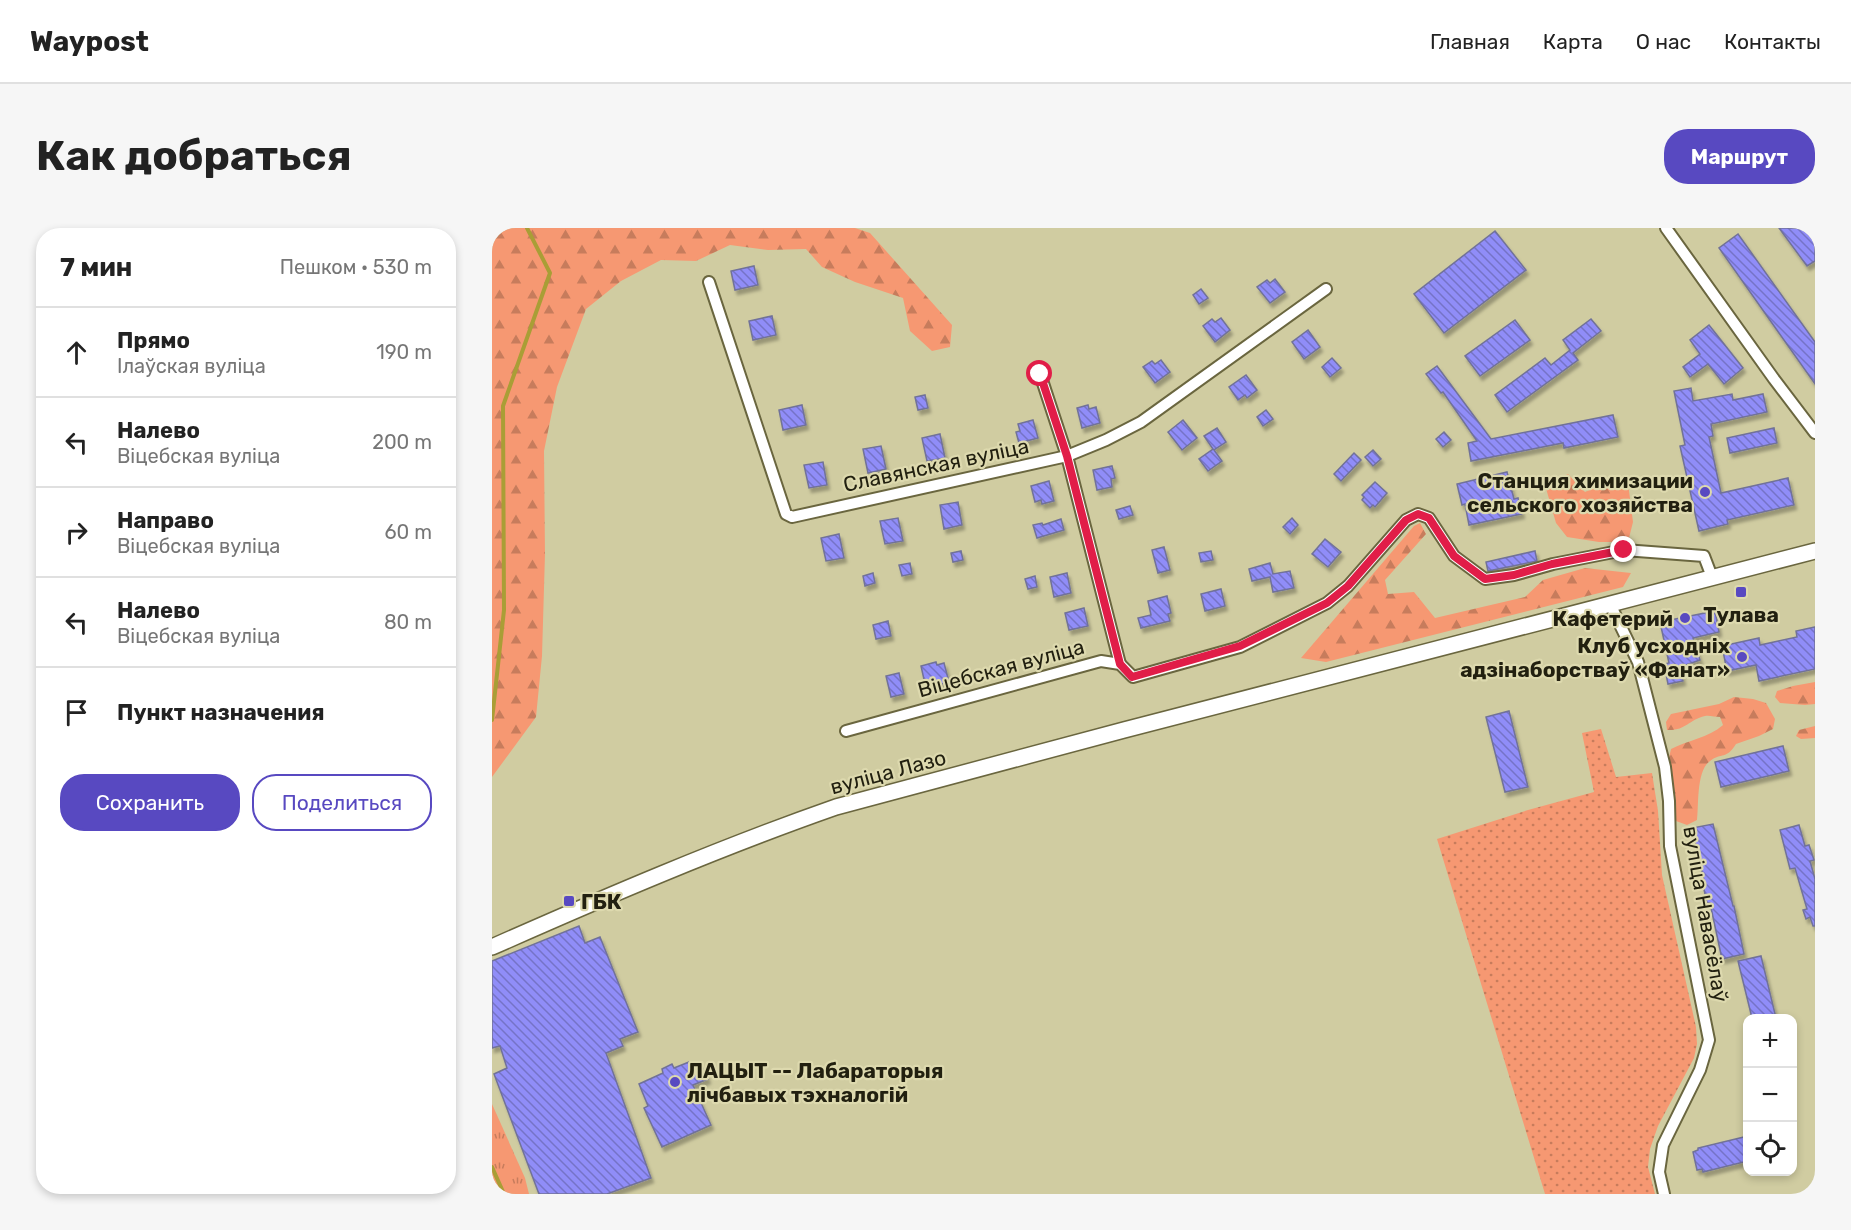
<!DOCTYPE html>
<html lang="ru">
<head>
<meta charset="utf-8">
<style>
  :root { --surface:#fff; --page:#f6f6f6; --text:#222; --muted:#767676; --line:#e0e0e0; --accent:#5849c1 }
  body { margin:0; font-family:Rubik,sans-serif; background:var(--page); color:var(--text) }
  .controls { position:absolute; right:18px; bottom:18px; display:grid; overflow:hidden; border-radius:12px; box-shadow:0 3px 9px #0003 }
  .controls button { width:54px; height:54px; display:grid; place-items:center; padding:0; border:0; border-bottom:2px solid var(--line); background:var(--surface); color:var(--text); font:30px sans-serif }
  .stop { position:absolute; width:18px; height:18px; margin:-14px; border:4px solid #e11d48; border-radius:50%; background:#fff }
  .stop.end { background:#e11d48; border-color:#fff; box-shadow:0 2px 6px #0008 }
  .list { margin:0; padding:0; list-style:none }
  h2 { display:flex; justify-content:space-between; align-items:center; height:78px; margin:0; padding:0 24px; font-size:26px }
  h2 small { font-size:20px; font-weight:400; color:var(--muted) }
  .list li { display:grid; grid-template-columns:39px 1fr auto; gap:18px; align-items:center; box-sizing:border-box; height:90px; padding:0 24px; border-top:2px solid var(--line) }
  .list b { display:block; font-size:22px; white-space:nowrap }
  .list p { margin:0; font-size:20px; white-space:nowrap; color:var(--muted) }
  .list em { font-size:20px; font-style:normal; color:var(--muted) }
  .actions { display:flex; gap:12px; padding:18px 24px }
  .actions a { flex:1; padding:14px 0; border:2px solid var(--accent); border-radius:24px; text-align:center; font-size:21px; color:var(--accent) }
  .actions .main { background:var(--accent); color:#fff }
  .icon { flex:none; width:33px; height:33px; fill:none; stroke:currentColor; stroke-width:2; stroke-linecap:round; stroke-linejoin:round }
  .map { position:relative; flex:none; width:1323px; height:966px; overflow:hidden; border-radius:24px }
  header { display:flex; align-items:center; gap:36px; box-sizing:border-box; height:84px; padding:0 30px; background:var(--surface); border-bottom:2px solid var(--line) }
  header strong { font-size:28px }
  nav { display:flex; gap:33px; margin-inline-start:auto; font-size:21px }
  .intro { display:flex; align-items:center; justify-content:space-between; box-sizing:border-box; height:144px; padding:0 36px }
  h1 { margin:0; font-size:42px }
  .button { padding:15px 27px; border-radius:24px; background:var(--accent); color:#fff; font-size:21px; font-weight:700 }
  main { display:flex; gap:36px; padding:0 36px }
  aside { flex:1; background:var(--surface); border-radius:24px; box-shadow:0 3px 9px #0003 }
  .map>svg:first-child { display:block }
  .grass { fill:url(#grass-tufts) }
  .forest { fill:url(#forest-firs) }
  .garden { fill:url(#garden-dots) }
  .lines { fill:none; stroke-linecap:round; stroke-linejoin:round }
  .stream { stroke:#a99e36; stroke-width:4 }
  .building { fill:url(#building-back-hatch); stroke:#717298; stroke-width:1.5; filter:url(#shadow) }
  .street-casing { stroke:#6a663f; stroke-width:14 }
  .secondary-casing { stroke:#6a663f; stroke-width:18 }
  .street { stroke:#fff; stroke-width:10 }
  .secondary { stroke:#fff; stroke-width:15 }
  .route { stroke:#e11d48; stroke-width:8 }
  .poi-dot { fill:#5849c1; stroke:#ddd9ae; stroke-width:2 }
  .labels { text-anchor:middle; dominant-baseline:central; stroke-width:4.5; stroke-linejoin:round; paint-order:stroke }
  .street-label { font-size:21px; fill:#222010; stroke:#ddd9ae }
  .poi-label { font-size:21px; font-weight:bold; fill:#222010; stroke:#ddd9ae; text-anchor:end }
</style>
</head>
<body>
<header>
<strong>Waypost</strong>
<nav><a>Главная</a><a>Карта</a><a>О нас</a><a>Контакты</a></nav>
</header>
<div class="intro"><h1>Как добраться</h1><a class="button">Маршрут</a></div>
<main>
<aside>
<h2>7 мин<small>Пешком · 530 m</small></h2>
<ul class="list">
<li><svg class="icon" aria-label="ahead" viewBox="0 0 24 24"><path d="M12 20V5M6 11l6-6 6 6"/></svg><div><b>Прямо</b><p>Ілаўская вуліца</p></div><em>190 m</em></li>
<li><svg class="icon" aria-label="left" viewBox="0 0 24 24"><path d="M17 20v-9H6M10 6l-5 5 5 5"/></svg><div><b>Налево</b><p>Віцебская вуліца</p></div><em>200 m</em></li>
<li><svg class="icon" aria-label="right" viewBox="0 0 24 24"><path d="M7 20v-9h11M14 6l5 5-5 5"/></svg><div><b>Направо</b><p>Віцебская вуліца</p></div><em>60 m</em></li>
<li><svg class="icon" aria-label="left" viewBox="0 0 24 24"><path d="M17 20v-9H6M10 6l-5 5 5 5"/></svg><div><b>Налево</b><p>Віцебская вуліца</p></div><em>80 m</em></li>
<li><svg class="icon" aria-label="arrive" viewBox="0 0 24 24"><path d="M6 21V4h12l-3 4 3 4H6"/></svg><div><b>Пункт назначения</b></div></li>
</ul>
<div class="actions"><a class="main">Сохранить</a><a>Поделиться</a></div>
</aside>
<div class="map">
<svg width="1323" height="966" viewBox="0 0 1323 966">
  <defs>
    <pattern id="grass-tufts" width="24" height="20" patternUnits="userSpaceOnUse" patternTransform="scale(1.5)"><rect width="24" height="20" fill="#f69872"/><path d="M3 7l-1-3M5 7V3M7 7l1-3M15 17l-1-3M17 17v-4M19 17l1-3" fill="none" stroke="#c77c5c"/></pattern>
    <pattern id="forest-firs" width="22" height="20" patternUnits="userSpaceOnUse" patternTransform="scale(1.5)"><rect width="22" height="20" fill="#f69872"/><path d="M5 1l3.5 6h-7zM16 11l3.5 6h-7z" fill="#c77c5c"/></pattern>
    <pattern id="garden-dots" width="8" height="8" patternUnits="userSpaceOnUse" patternTransform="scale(1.5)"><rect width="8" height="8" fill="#f69872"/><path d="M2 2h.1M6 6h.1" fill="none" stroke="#c77c5c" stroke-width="1.8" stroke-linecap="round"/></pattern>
    <pattern id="building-back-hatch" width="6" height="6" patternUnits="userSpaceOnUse" patternTransform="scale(1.5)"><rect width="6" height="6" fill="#908df8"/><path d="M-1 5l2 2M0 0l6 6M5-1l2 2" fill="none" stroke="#7573c7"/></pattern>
    <filter id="shadow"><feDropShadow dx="2.5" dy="4.5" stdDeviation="1.5" flood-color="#0004"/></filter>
  </defs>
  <rect width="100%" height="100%" fill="#d0cca1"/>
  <!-- grass -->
  <polygon class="grass" points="0,876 33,950 37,966 0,966"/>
  <!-- forest -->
  <g class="forest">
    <polygon points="0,0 363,0 378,5 460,97 458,119 440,123 418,103 411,70 363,54 330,39 314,21 276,22 238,17 204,33 169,32 129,53 94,81 65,159 52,223 53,326 50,428 44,489 0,549"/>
    <polygon points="1076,246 1093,264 1122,251 1136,255 1141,294 1136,314 1107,314 1075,309 1064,295 1053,257"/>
    <polygon points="928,295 934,306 893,352 896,366 922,364 943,390 1033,369 1051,352 1093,340 1139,345 1131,359 834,434 809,430 922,298"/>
    <polygon points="1323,454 1323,476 1313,477 1288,475 1283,469 1285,463 1301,458"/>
    <path d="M1242 469 1261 471 1274 475 1283 491 1281 501 1267 508 1244 516C1234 532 1230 524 1218 533 1204 543 1207 577 1205 592L1195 597 1184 593 1176 534 1179 521C1196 512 1216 510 1231 497L1228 489C1223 489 1217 487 1213 488 1196 492 1194 503 1175 502L1174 494 1179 486 1227 476Z"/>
    <polygon points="1323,498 1323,510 1309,511 1304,508 1307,502"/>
  </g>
  <!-- garden -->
  <polygon class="garden" points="1109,501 1124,549 1160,545 1166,583 1170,647 1204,799 1205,816 1202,830 1166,898 1158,921 1156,939 1163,966 1053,966 945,611 1036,582 1102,564 1090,505"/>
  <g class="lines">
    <!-- stream -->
    <g class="stream">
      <polyline points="0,492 12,382 11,178 58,45 35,0"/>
      <polyline points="0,939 12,966"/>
    </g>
  </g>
  <!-- building -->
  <g class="building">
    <polygon points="1287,0 1313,0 1323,14 1323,33 1315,38"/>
    <polygon points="1003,3 1034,42 952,105 922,66"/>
    <polygon points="1246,6 1323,114 1323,156 1227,20"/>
    <polygon points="262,38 266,57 243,62 239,43"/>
    <polygon points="783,51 793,64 778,75 765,59 775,52 778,55"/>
    <polygon points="709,61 716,70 707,76 701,67"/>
    <polygon points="280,88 284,107 261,112 257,93"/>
    <polygon points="729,90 738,102 723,114 711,98 720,91 723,94"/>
    <polygon points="1099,91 1109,103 1081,125 1086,132 1015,184 1003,167 1053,130 1059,137 1078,122 1071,112"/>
    <polygon points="1023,92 1038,112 988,148 973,128"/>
    <polygon points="1217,97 1251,140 1232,156 1216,136 1198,149 1191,139 1208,126 1198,112"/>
    <polygon points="816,102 828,119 812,131 800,114"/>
    <polygon points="840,130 849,140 838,149 830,139"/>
    <polygon points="669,132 678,144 663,155 651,139 660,133 663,136"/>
    <polygon points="945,138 999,211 1121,187 1126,209 1072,220 1071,215 979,233 976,215 985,213 951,164 949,165 934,146"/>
    <polygon points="754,147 765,162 755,170 753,167 746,172 737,159"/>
    <polygon points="1199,160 1201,173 1240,166 1241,172 1271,166 1275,184 1219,196 1221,208 1217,209 1229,265 1296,250 1302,277 1235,292 1236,296 1207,303 1188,218 1193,217 1182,163"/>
    <polygon points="433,167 436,180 426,182 423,169"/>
    <polygon points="310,177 314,197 291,202 287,182"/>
    <polygon points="596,177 597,181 604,179 608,195 590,200 585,180"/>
    <polygon points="774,182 781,191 771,198 765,189"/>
    <polygon points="541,192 546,210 527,215 524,204 528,203 526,196"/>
    <polygon points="691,192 705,210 690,222 676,204"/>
    <polygon points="725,200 734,214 722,222 730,233 716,243 707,231 721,221 712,208"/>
    <polygon points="1282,200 1285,215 1238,225 1235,210"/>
    <polygon points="952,204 959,212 951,219 944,211"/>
    <polygon points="448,206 453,230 435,233 430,210"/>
    <polygon points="389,218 394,241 376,245 371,221"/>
    <polygon points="881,222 889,231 881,238 873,229"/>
    <polygon points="862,225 869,232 849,253 842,246"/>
    <polygon points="331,234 335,257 317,260 312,237"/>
    <polygon points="620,238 623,250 619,251 620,259 605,262 601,242"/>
    <polygon points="1015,244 1022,271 1026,270 1030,286 977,297 973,276 970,277 965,256"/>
    <polygon points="557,253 562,273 550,276 549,272 543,274 539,258"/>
    <polygon points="883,254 895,265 883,279 881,277 878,280 870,272 872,269 870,267"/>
    <polygon points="466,274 470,297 452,301 448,277"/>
    <polygon points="638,278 641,287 627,291 624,282"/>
    <polygon points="406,290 411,313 393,316 388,293"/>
    <polygon points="800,290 806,297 798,306 791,299"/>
    <polygon points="569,291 572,302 545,310 541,297 550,295 551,297"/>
    <polygon points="347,306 352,330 334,333 329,310"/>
    <polygon points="833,311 849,324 836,339 820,326"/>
    <polygon points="672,319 678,342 666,345 660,322"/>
    <polygon points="469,323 471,332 461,334 459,325"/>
    <polygon points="719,323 721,332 709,334 707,325"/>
    <polygon points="1043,323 1045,333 996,343 994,334"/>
    <polygon points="418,335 420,346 410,348 407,337"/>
    <polygon points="778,335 781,346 798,343 802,360 781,364 778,349 760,353 757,341"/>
    <polygon points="381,345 383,355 373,358 371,348"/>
    <polygon points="575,345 579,365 562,369 558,349"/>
    <polygon points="543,348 545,359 536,361 533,351"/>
    <polygon points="729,361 733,378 713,383 709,366"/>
    <polygon points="675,368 679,385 676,386 678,393 649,400 646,390 659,387 656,373"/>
    <polygon points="592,380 596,398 577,402 573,385"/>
    <polygon points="1223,383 1227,404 1201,410 1208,432 1188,439 1191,453 1176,456 1172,436 1177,435 1168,394"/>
    <polygon points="396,393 399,408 384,411 381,397"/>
    <polygon points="1323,399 1323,441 1267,453 1264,437 1235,443 1230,418 1267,410 1268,417 1305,409 1304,403"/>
    <polygon points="444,434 445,437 452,435 457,454 440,459 439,455 433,456 429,438"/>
    <polygon points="407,445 412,466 399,469 394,448"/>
    <polygon points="1017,483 1036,559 1013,564 994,489"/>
    <polygon points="1291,518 1297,543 1229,559 1223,534"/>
    <polygon points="1221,596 1241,678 1242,678 1252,726 1230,731 1218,675 1215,675 1211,657 1213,657 1200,600"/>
    <polygon points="1307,597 1313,618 1317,617 1322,632 1318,633 1323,651 1323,698 1321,698 1318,689 1314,691 1311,682 1315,681 1303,640 1298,641 1288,602"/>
    <polygon points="87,698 93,715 108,709 146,804 128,811 131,818 114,825 159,950 115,966 47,966 2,846 15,840 8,818 0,820 0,733"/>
    <polygon points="1269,728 1284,790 1260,790 1246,733"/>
    <polygon points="197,834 202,844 211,840 216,851 201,857 219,897 170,919 152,880 156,878 147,856 171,845 170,841 180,836 182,840"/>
    <polygon points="1256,908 1256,933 1211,944 1210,941 1205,942 1201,924 1206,922 1206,920"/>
  </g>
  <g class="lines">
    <!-- street casing -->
    <g class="street-casing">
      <g id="street">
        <polyline points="1174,0 1282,151 1323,205"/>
        <polyline points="217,54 294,286 300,289 575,228 614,212 649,194 834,61"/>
        <polyline points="548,146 575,228 628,436"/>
        <polyline points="1118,376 1146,434 1173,539 1177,573 1178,618 1217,812 1208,842 1171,917 1167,944 1172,966"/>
        <polyline points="354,503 609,433 628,436 641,449 748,419 835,375 856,358 914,292 926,286 937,290 962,328 993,351 1022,347 1061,336 1132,322 1212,328 1220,349"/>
      </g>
    </g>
    <!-- secondary casing -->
    <g class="secondary-casing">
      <path id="secondary" d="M0 719C113 669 227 620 344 579L632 502 1323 323"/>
    </g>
    <!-- street -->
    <use href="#street" class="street"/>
    <!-- secondary -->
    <use href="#secondary" class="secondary"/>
  </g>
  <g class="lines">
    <!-- route -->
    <polyline class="route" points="548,146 575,228 628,436 640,449 748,418 835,375 856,358 914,292 926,286 937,290 962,328 993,351 1022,347 1060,336 1132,322"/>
  </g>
  <!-- markers -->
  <g class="poi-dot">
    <circle cx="1213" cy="264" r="6"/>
    <rect x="1243" y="358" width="12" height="12" rx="3"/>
    <circle cx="1193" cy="390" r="6"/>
    <circle cx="1250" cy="429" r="6"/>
    <rect x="71" y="667" width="12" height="12" rx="3"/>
    <circle cx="183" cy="854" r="6"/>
  </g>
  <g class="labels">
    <!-- street labels -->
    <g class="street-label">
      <text transform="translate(444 237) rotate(-12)">Славянская вуліца</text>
      <text transform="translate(509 440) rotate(-15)">Віцебская вуліца</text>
      <text transform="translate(396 544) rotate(-15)">вуліца Лазо</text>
      <text transform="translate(1214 686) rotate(80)">вуліца Навасёлаў</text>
    </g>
    <!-- poi labels -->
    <g class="poi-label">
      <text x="1201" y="252">Станция химизации<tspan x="1201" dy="24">сельского хозяйства</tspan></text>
      <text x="1249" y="386" text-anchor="middle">Тулава</text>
      <text x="1181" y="390">Кафетерий</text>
      <text x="1238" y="417">Клуб усходніх<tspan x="1238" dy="24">адзінаборстваў «Фанат»</tspan></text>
      <text x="89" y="673" text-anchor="start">ГБК</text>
      <text x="195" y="842" text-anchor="start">ЛАЦЫТ -- Лабараторыя<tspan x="195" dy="24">лічбавых тэхналогій</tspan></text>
    </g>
  </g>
</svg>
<div class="controls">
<button>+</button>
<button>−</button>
<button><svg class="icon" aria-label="locate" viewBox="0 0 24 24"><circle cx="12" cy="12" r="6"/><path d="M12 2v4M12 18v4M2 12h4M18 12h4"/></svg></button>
</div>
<div class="stop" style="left:548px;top:146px"></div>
<div class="stop end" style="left:1132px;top:322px"></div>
</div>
</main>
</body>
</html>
